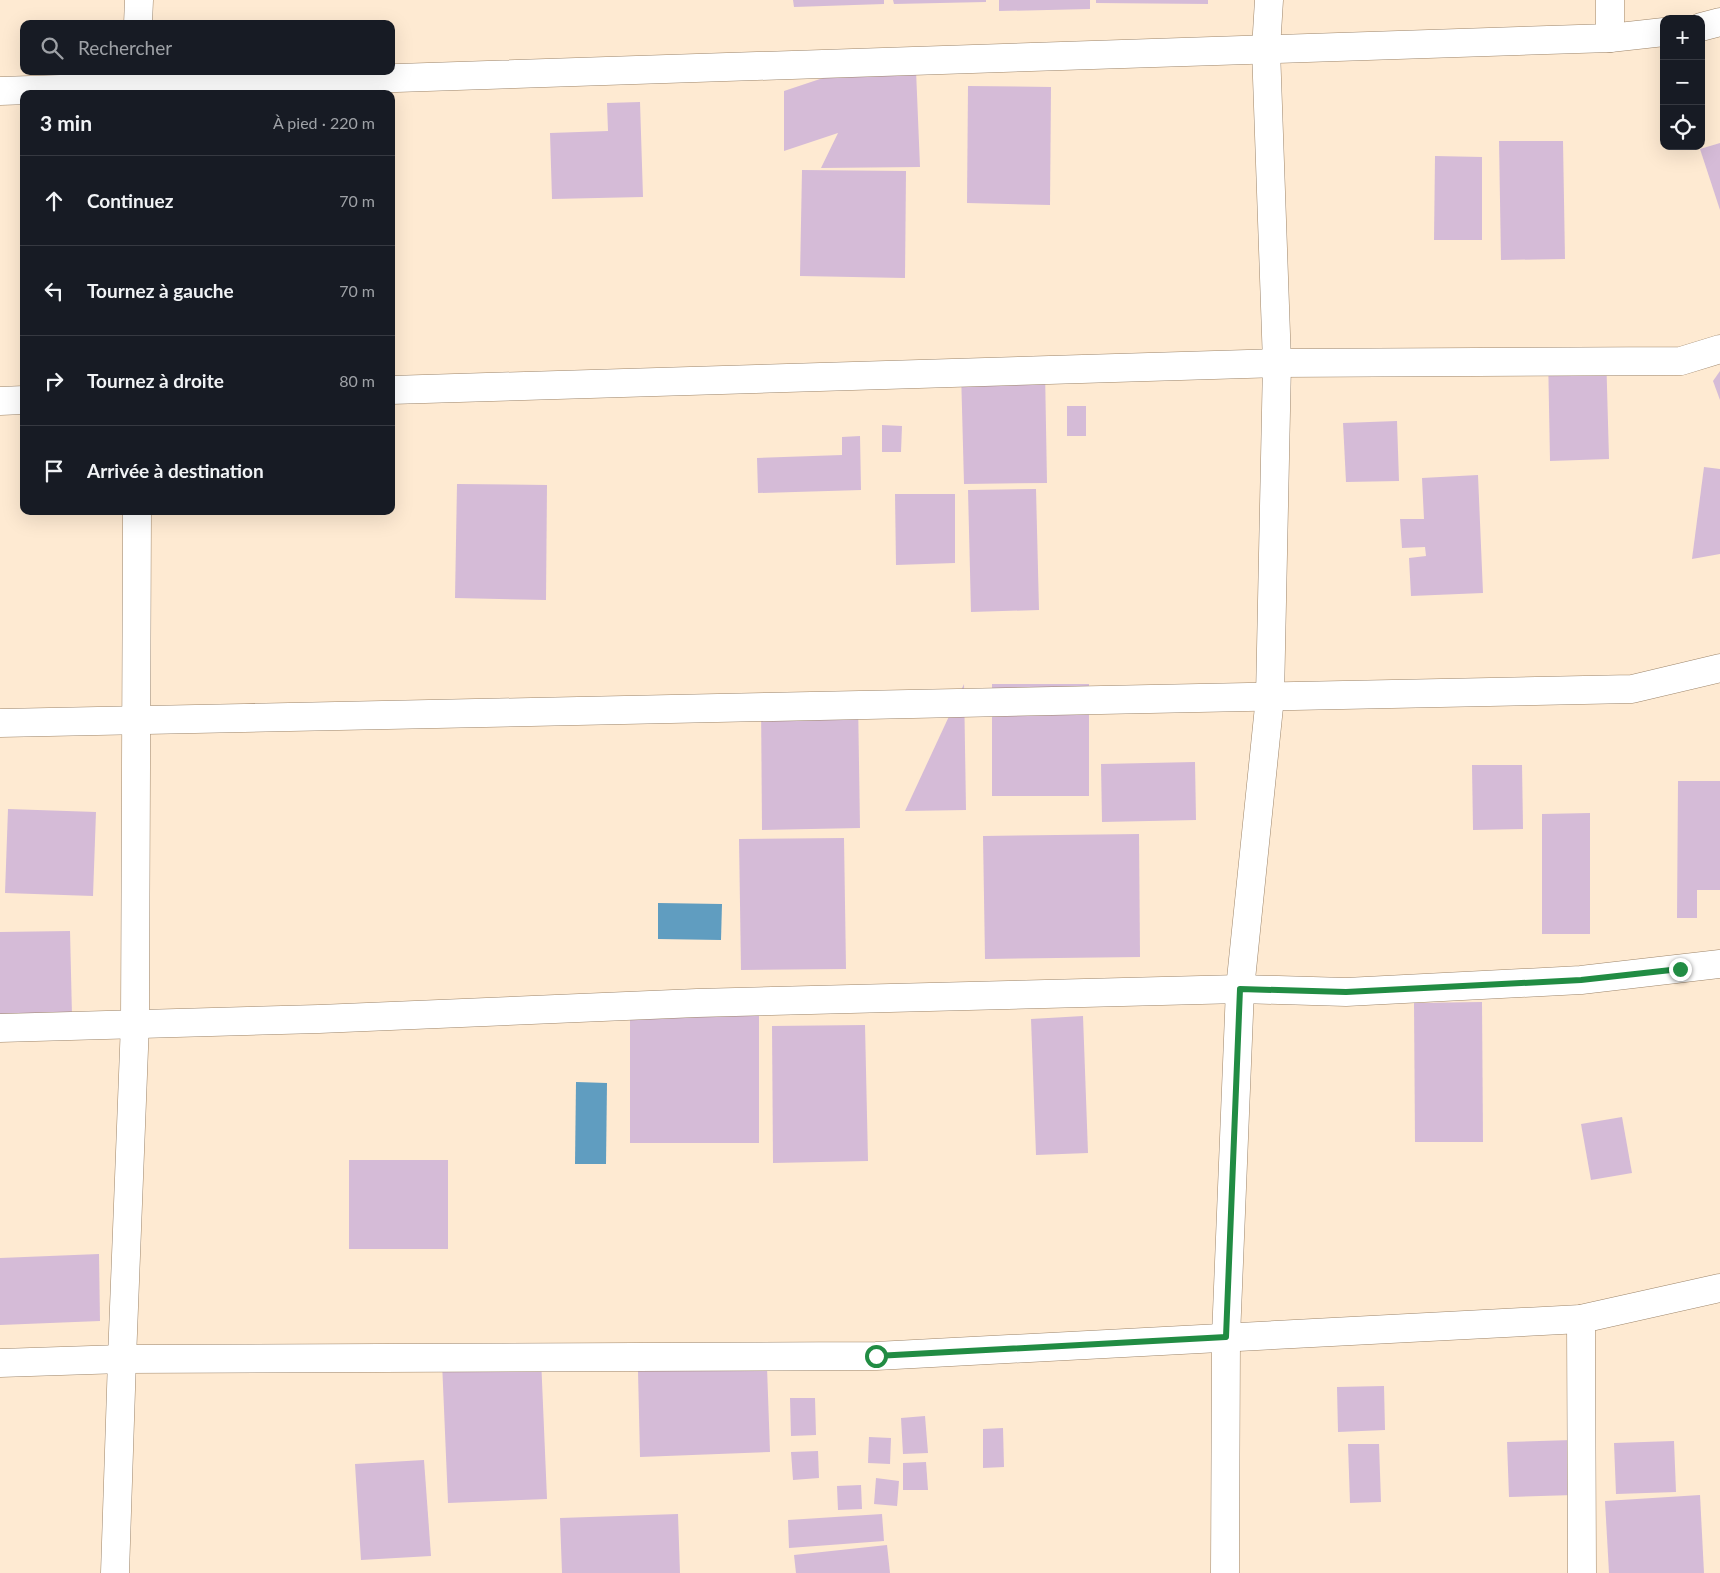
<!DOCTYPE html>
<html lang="fr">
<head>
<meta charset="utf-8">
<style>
  :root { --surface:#171b24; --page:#20242c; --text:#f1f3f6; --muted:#9ea1a6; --line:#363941 }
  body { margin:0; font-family:Lato,sans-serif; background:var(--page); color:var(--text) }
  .controls { position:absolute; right:15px; top:15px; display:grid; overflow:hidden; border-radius:10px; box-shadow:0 5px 20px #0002 }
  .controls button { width:45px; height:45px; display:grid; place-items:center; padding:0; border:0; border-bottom:1px solid var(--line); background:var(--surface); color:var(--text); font:25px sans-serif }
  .stop { position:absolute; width:15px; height:15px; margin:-11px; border:4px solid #218c43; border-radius:50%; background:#fff }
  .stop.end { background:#218c43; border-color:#fff; box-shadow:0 1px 5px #0008 }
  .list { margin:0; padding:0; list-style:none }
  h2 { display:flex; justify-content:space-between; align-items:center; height:65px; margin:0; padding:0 20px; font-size:21px }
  h2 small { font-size:16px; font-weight:400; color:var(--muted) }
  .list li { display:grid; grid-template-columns:32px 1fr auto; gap:15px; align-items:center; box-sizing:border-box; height:90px; padding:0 20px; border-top:1px solid var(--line) }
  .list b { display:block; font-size:19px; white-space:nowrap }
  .list em { font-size:16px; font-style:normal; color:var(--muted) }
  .icon { flex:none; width:28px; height:28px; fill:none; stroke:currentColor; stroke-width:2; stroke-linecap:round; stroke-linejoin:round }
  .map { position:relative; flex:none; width:1720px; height:1573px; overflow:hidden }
  .search { position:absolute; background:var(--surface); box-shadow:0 5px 20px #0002; left:20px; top:20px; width:375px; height:55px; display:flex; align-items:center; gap:12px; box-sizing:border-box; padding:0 18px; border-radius:10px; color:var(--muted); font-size:19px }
  .panel { position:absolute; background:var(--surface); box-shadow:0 5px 20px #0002; left:20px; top:90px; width:375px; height:425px; border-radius:10px }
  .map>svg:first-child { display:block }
  .water { fill:#609dc0 }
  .building { fill:#d5bbd7 }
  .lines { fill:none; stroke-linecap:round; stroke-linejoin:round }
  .minor-casing { stroke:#9d856a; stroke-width:29 }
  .minor { stroke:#fff; stroke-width:28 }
  .route { stroke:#218c43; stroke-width:6 }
</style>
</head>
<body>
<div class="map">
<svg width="1720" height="1573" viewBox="0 0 1720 1573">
  <rect width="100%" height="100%" fill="#feead2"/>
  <!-- water -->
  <g class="water">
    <polygon points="658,903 722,904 721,940 658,939"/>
    <polygon points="576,1082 607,1083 606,1164 575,1164"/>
  </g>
  <!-- building -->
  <g class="building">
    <polygon points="793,0 884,0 884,4 794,7"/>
    <polygon points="893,0 986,0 986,2 894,4"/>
    <polygon points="999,0 1090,0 1090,9 999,11"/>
    <polygon points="1096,0 1208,0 1208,4 1096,3"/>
    <polygon points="916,70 920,167 821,168 838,133 784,151 784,91 829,76"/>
    <polygon points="968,86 1051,87 1050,205 967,203"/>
    <polygon points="640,102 643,197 552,199 550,133 608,131 607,103"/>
    <polygon points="1499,141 1563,141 1565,259 1501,260"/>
    <polygon points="1720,143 1720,210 1700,149"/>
    <polygon points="1435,156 1482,157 1482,240 1434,240"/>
    <polygon points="802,170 906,171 905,278 800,276"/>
    <polygon points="1606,351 1609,459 1550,461 1548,353"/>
    <polygon points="1045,370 1047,483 964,484 961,371"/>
    <polygon points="1720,371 1720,400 1713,381"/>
    <rect x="1067" y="406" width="19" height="30"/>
    <polygon points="1397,421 1399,481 1346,482 1343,423"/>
    <polygon points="882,425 902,426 901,452 882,452"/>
    <polygon points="860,436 861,490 758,493 757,458 842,455 842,437"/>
    <polygon points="1704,467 1720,469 1720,554 1692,559"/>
    <polygon points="1478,475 1483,593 1411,596 1409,558 1426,556 1425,547 1402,548 1400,519 1424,519 1422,478"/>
    <polygon points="457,484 547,485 546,600 455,598"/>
    <polygon points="1036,489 1039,610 971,612 968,490"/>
    <polygon points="895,494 955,494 955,563 896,565"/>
    <polygon points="964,684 966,810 905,811"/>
    <rect x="992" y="684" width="97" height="112"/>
    <polygon points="858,699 860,828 762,830 761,700"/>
    <polygon points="1195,762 1196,820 1102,822 1101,764"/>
    <polygon points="1472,765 1522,765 1523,829 1473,830"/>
    <polygon points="1678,781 1720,781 1720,890 1697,890 1697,918 1677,918"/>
    <polygon points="8,809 96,812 93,896 5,893"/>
    <polygon points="1590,813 1590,934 1542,934 1542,814"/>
    <polygon points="1139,834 1140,957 985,959 983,836"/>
    <polygon points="844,838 846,969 741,970 739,839"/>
    <polygon points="70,931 72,1016 0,1017 0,932"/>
    <polygon points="1482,1002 1483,1142 1415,1142 1414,1003"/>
    <rect x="630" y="1012" width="129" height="131"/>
    <polygon points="1083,1016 1088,1153 1036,1155 1031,1019"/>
    <polygon points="865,1025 868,1161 773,1163 772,1026"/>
    <polygon points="1622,1117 1632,1173 1591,1180 1581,1124"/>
    <rect x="349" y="1160" width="99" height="89"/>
    <polygon points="99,1254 100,1321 0,1325 0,1258"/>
    <polygon points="541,1358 547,1499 448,1503 442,1362"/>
    <polygon points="767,1367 770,1452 640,1457 638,1371"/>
    <polygon points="1384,1386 1385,1430 1338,1432 1337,1387"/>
    <polygon points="790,1398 815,1398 816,1435 791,1436"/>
    <polygon points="925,1416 928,1453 903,1454 901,1418"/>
    <polygon points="1003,1428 1004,1467 983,1468 983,1429"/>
    <polygon points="869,1437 891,1438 890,1464 868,1463"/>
    <polygon points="1572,1440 1574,1495 1509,1497 1507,1442"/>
    <polygon points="1674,1441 1676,1492 1616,1494 1614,1443"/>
    <polygon points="1348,1444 1379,1444 1381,1502 1350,1503"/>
    <polygon points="818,1451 819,1478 793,1480 791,1452"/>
    <polygon points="424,1460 431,1556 361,1560 355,1464"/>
    <polygon points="926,1462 928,1490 903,1490 903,1463"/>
    <polygon points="876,1478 899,1481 897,1506 874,1504"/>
    <polygon points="861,1485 862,1509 838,1510 837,1486"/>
    <polygon points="1700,1495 1704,1573 1609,1573 1605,1501"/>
    <polygon points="678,1514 680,1573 562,1573 560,1518"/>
    <polygon points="882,1514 884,1541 789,1548 788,1520"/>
    <polygon points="887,1545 890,1573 796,1573 794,1555"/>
  </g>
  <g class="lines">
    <!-- minor casing -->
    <g class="minor-casing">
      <g id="minor">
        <polyline points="1610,0 1610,38"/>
        <polyline points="138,24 139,0"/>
        <polyline points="1701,27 1720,22"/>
        <polyline points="0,91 1610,38 1664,32"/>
        <polyline points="391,390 1277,363 1681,361 1720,349"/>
        <polyline points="0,401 24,400"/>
        <polyline points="0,723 1632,689 1720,668"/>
        <polyline points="0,1028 319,1019 697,1003 1240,989 1346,992 1581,980 1720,964"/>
        <polyline points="1581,1319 1582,1573"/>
        <polyline points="0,1363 122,1359 876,1356 1581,1319 1720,1288"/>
        <polyline points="115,1573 122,1359 135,1023 137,511"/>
        <polyline points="1225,1573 1226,1337 1240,989 1270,697 1277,363 1266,49 1269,0"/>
      </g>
    </g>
    <!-- minor -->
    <use href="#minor" class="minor"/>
  </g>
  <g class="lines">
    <!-- route -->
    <polyline class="route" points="876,1356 1226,1337 1240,989 1346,992 1581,980 1680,969"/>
  </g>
</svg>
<div class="controls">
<button>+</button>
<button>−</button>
<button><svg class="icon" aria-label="locate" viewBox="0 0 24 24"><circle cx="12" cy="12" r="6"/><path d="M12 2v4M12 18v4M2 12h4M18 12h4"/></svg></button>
</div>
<div class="stop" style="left:876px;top:1356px"></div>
<div class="stop end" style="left:1680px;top:969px"></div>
<div class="search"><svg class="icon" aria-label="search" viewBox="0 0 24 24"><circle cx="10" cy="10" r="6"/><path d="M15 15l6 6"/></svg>Rechercher</div>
<section class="panel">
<h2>3 min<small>À pied · 220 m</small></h2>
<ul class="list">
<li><svg class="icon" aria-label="ahead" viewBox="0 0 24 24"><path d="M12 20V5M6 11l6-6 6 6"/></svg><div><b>Continuez</b></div><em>70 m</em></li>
<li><svg class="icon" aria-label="left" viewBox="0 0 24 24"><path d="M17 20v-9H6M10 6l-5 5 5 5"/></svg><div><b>Tournez à gauche</b></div><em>70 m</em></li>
<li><svg class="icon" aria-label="right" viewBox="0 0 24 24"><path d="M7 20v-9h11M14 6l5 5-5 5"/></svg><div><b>Tournez à droite</b></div><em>80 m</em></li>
<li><svg class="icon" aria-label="arrive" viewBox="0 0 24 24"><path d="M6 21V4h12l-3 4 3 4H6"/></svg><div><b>Arrivée à destination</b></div></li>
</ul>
</section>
</div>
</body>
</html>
